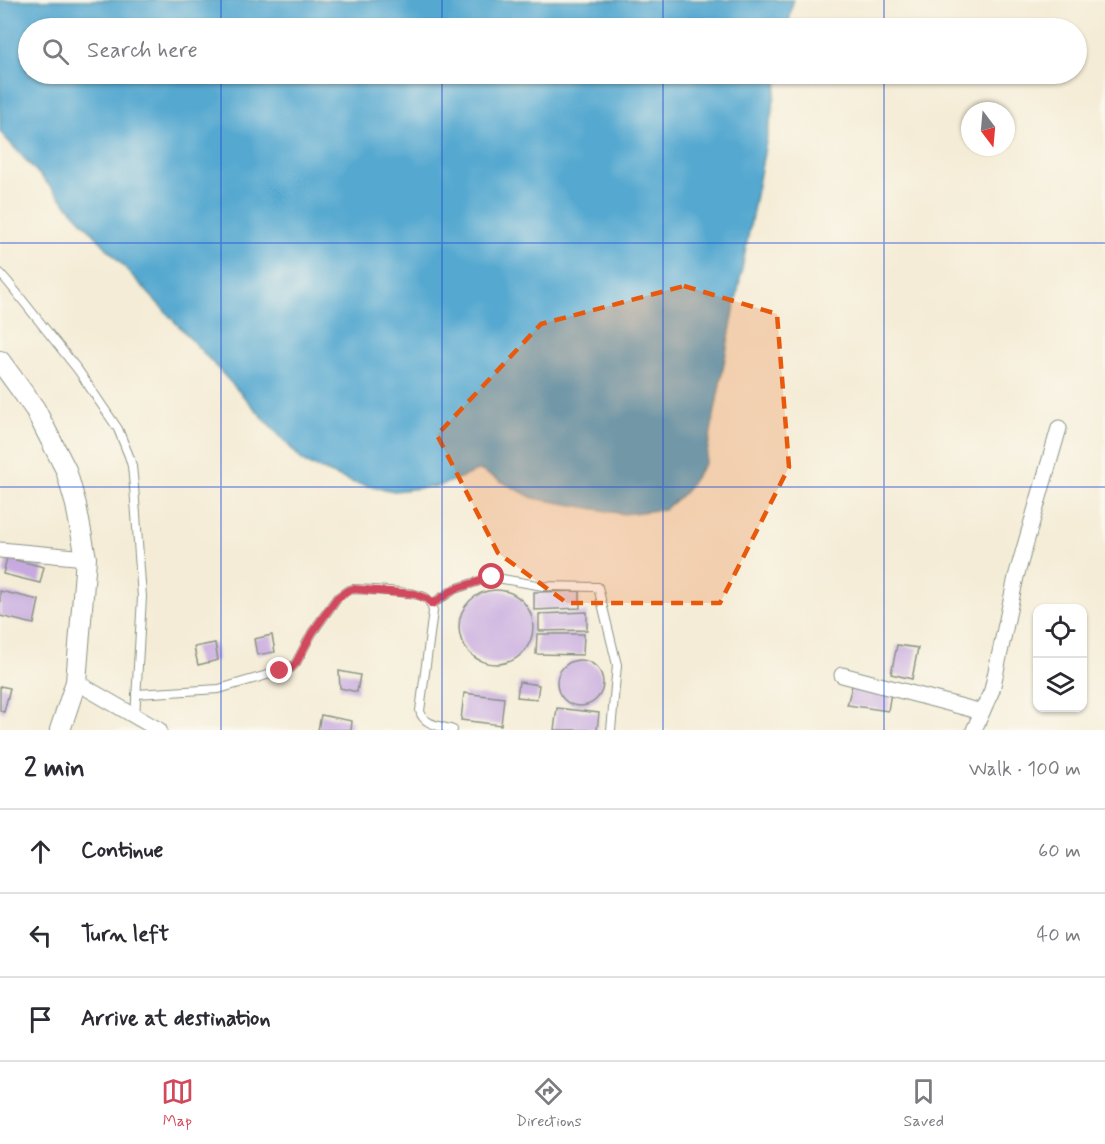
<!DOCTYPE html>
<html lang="en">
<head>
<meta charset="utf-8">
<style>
  :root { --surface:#fff; --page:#f7f7f7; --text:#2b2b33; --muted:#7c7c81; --line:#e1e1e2; --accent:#d1495b }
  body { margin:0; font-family:Mynerve,sans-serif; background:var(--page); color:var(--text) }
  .controls { position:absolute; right:18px; bottom:18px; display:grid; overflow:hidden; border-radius:12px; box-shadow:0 2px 4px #0004 }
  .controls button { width:54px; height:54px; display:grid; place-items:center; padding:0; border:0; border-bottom:2px solid var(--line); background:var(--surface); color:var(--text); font:30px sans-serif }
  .compass { position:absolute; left:961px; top:102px; width:54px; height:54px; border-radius:50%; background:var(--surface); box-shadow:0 2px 4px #0004; rotate:164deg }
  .stop { position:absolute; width:18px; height:18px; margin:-14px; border:4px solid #d1495b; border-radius:50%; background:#fff }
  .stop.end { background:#d1495b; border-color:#fff; box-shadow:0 2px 6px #0008 }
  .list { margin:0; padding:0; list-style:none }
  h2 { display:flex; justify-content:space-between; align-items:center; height:78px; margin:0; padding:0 24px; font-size:26px }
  h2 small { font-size:20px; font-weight:400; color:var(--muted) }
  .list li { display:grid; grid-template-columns:39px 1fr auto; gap:18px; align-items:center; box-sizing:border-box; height:84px; padding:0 24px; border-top:2px solid var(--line) }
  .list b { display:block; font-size:22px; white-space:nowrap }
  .list em { font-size:20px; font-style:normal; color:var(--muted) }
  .icon { flex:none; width:33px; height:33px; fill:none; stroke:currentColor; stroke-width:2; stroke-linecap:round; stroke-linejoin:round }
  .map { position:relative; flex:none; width:1105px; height:730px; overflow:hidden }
  .search { position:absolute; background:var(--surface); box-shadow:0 2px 4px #0004; left:18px; right:18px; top:18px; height:66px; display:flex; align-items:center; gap:15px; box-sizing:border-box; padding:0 21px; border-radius:33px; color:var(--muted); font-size:22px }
  .sheet { height:330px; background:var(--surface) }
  nav { display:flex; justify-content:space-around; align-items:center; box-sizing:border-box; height:84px; border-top:2px solid var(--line); background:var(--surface); font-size:16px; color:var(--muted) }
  nav a { display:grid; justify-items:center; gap:3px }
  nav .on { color:var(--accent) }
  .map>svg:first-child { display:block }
  .water { fill:#54a8d0; stroke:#3a7282; stroke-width:1.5 }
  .building { fill:#c6a9df }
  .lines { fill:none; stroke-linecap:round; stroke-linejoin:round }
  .service-casing { stroke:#8a9485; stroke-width:10 }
  .minor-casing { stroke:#8a9485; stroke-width:17 }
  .tertiary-casing { stroke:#8a9485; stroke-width:22 }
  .service { stroke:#fff; stroke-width:8 }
  .minor { stroke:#fff; stroke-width:15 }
  .tertiary { stroke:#fff; stroke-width:20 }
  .route { stroke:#d1495b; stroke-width:8 }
  .marked { fill:#e8590c; fill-opacity:0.2; stroke:#e8590c; stroke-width:4.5; stroke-dasharray:12 8; stroke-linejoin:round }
  .grid { fill:none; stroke:#1d4ed8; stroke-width:1.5; stroke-opacity:0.55 }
</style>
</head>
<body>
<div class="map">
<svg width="1105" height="730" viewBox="0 0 1105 730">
  <rect width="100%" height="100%" fill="#fbf7ec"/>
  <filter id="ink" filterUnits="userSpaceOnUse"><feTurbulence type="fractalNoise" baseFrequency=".0167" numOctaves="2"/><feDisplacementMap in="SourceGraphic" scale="12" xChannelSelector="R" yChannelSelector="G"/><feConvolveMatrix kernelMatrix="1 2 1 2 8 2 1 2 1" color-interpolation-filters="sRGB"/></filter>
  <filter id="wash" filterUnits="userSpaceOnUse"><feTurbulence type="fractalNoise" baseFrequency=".008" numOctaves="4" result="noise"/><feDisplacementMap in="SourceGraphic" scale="24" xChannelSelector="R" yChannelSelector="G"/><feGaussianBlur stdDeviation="1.35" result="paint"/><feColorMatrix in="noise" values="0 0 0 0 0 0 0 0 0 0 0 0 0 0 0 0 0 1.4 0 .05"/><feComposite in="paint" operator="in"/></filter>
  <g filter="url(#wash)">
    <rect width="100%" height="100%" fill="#f4ecd6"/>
    <!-- water -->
    <polygon class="water" points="0,0 793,0 788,28 28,28 28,74 779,74 705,463 685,492 665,509 624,514 533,498 480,470 439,486 394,491 354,483 304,462 0,132"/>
    <g id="blocks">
      <!-- building -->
      <g class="building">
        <polygon points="7,558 44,567 40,583 3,574"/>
        <circle cx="496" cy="627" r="37"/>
        <polygon points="0,591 39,600 34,624 0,616"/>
        <polygon points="580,591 580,608 534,610 534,592"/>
        <polygon points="587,612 587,630 539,631 539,614"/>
        <polygon points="537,634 584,634 583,655 536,654"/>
        <polygon points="272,635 275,652 257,655 254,639"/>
        <polygon points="215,643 218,660 198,665 194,647"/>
        <polygon points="897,645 918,648 912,679 891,674"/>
        <circle cx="580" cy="683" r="23"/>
        <polygon points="339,671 360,675 357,692 340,688"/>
        <polygon points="519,682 539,685 537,699 517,697"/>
        <polygon points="853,682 891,692 888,711 847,705"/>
        <polygon points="0,686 10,688 4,712 0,711"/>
        <polygon points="464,693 504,698 501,725 461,720"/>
        <polygon points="557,708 599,713 597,730 554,730"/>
        <polygon points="321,715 352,721 351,730 318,730"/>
      </g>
    </g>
  </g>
  <g filter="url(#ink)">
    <use href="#blocks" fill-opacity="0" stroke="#8a9485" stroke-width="1.5"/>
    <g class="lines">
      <!-- service casing -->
      <g class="service-casing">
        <g id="service">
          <polyline points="0,273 8,282 78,370 118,429 129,456 132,466 134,487 142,597 135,717"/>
          <polyline points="432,604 455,589 491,577 543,586 598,587 617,665 611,730"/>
          <path d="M136 694 219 689 291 668 296 663 312 633 337 598 347 591 353 589C368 590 416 591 426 598 431 602 432 606 433 611L420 711C423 725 441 726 453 730"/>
        </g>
      </g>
      <!-- minor casing -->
      <g class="minor-casing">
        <g id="minor">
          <polyline points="0,550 86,558"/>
          <polyline points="842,675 982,712"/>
          <polyline points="76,682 159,730"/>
          <polyline points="974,730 992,690 1016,577 1059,428"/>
        </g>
      </g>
      <!-- tertiary casing -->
      <g class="tertiary-casing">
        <polyline id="tertiary" points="0,361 35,409 66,470 76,505 86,558 76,682 60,730"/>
      </g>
      <!-- service -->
      <use href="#service" class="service"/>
      <!-- minor -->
      <use href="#minor" class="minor"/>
      <!-- tertiary -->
      <use href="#tertiary" class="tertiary"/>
    </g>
  </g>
  <g class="lines" filter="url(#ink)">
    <!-- route -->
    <polyline class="route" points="280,671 291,668 296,663 312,633 337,598 347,591 353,589 415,594 428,599 432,604 455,589 492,577"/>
  </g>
  <!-- marked area -->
  <path class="marked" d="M684 286 777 314 789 467 720 603H567L498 553 437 435 541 324Z"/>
  <!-- grid -->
  <path class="grid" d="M221 0V28M442 0V28M663 0V28M884 0V28M221 74V730M442 74V730M663 74V730M884 74V730M0 243H1105M0 487H1105"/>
</svg>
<div class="controls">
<button><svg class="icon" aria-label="locate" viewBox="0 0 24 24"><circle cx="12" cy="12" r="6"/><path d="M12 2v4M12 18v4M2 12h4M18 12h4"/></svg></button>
<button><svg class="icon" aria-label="layers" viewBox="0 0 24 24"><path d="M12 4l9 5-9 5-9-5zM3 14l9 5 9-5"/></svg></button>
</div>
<svg class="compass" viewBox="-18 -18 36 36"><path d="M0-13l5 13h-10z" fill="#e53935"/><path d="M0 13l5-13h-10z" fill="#7c7c81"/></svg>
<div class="stop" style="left:492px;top:577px"></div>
<div class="stop end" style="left:280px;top:671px"></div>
<div class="search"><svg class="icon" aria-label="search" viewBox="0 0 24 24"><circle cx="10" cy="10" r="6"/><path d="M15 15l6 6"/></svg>Search here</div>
</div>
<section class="sheet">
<h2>2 min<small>Walk · 100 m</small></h2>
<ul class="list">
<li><svg class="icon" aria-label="ahead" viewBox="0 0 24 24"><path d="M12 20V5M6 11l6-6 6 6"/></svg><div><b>Continue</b></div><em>60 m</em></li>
<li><svg class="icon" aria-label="left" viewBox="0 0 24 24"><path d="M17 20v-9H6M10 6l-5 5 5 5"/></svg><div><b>Turn left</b></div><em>40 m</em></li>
<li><svg class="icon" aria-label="arrive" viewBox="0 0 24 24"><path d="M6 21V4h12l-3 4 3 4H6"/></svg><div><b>Arrive at destination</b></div></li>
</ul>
</section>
<nav>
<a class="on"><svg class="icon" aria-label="map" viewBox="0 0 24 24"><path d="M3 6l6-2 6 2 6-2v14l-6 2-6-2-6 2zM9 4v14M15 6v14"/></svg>Map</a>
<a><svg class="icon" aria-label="directions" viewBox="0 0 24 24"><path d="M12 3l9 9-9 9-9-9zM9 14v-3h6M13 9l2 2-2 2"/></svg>Directions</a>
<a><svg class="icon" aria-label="saved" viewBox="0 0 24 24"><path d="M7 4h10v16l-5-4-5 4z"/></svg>Saved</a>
</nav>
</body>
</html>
